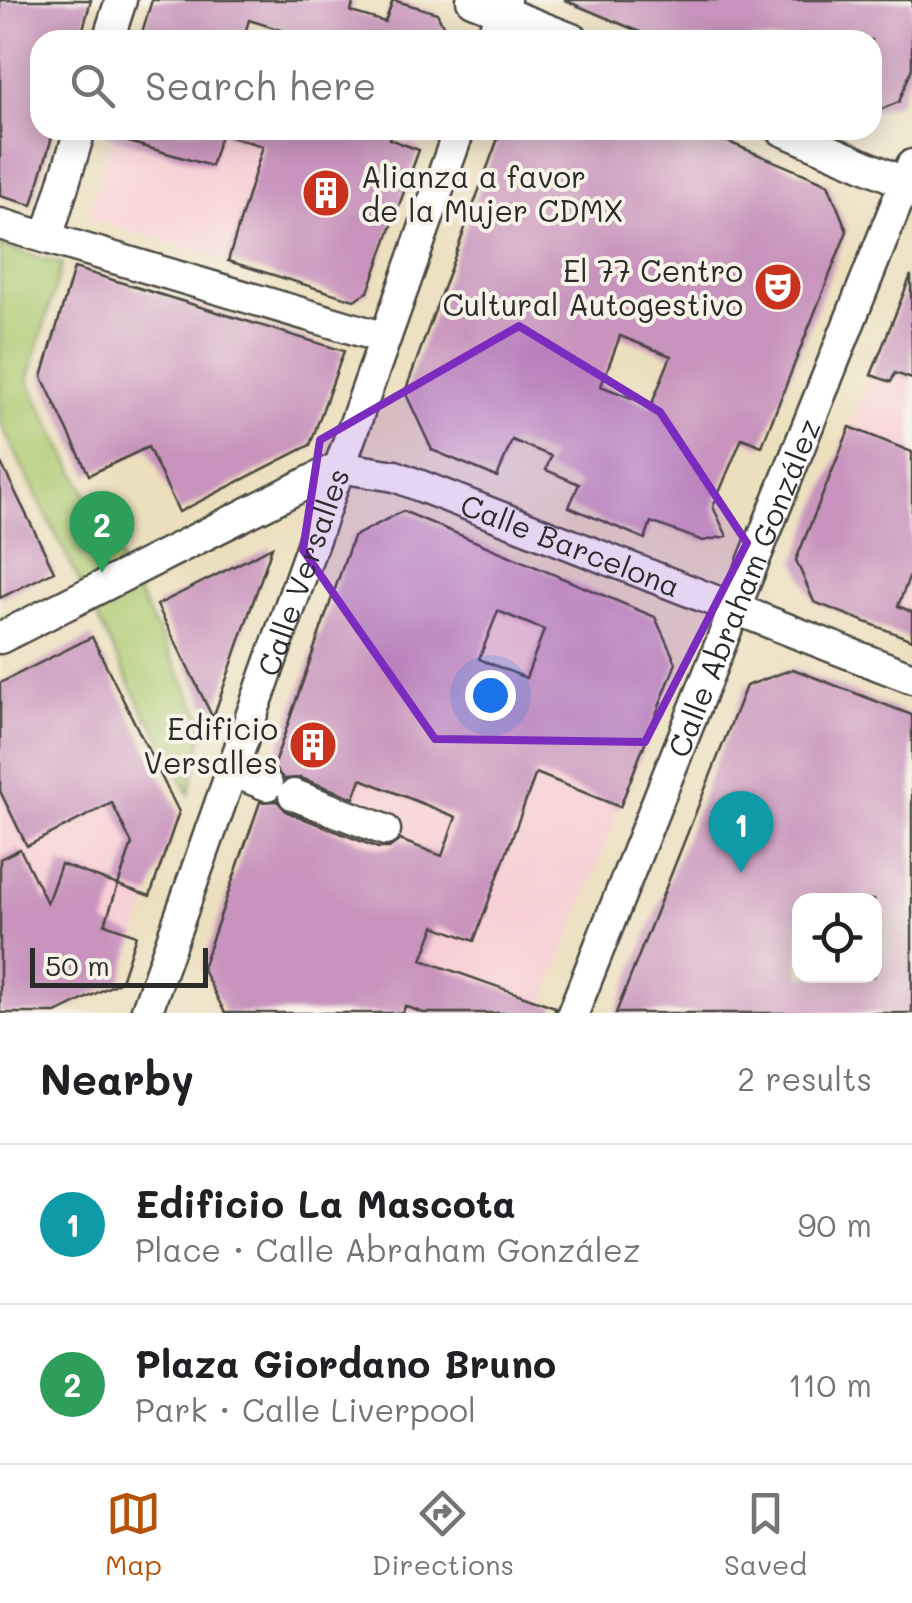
<!DOCTYPE html>
<html lang="en">
<head>
<meta charset="utf-8">
<style>
  :root { --surface:#fff; --page:#f6f6f6; --text:#202124; --muted:#757577; --line:#e0e0e0; --accent:#b45309 }
  body { margin:0; font-family:Mali,sans-serif; background:var(--page); color:var(--text) }
  .controls { position:absolute; right:30px; bottom:30px; display:grid; overflow:hidden; border-radius:20px; box-shadow:0 5px 25px #0003 }
  .controls button { width:90px; height:90px; display:grid; place-items:center; padding:0; border:0; border-bottom:2px solid var(--line); background:var(--surface); color:var(--text); font:50px sans-serif }
  .scale { position:absolute; left:30px; bottom:25px; width:178px; box-sizing:border-box; padding-left:10px; border:5px solid #2b2b2b; border-top:0; font-size:28px; line-height:35px; white-space:nowrap; color:#2b2b2b; -webkit-text-stroke:8px #f7f3e8; paint-order:stroke }
  .you { position:absolute; left:490px; top:695px; width:35px; height:35px; margin:-25px; border:8px solid #fff; border-radius:50%; background:#1a73e8; box-shadow:0 0 0 15px #1a73e833 }
  .badge { display:grid; place-items:center; width:65px; height:65px; border-radius:50%; background:var(--accent); color:#fff; font-size:32px; font-weight:700 }
  .pin { position:absolute; translate:-50% -82px; filter:drop-shadow(0 2px 5px #0008) }
  .pin::after { content:''; position:absolute; top:52px; width:35px; height:30px; background:inherit; clip-path:polygon(0 0,100% 0,50% 100%) }
  .list { margin:0; padding:0; list-style:none }
  h2 { display:flex; justify-content:space-between; align-items:center; height:130px; margin:0; padding:0 40px; font-size:42px }
  h2 small { font-size:32px; font-weight:400; color:var(--muted) }
  .list li { display:grid; grid-template-columns:65px 1fr auto; gap:30px; align-items:center; box-sizing:border-box; height:160px; padding:0 40px; border-top:2px solid var(--line) }
  .list b { display:block; font-size:38px; white-space:nowrap }
  .list p { margin:0; font-size:32px; white-space:nowrap; color:var(--muted) }
  .list em { font-size:32px; font-style:normal; color:var(--muted) }
  .icon { flex:none; width:55px; height:55px; fill:none; stroke:currentColor; stroke-width:2; stroke-linecap:round; stroke-linejoin:round }
  .map { position:relative; flex:none; width:912px; height:1013px; overflow:hidden }
  .search { position:absolute; background:var(--surface); box-shadow:0 5px 25px #0003; left:30px; right:30px; top:30px; height:110px; display:flex; align-items:center; gap:25px; box-sizing:border-box; padding:0 35px; border-radius:30px; color:var(--muted); font-size:38px }
  .sheet { height:450px; background:var(--surface) }
  nav { display:flex; justify-content:space-around; align-items:center; box-sizing:border-box; height:140px; border-top:2px solid var(--line); background:var(--surface); font-size:28px; color:var(--muted) }
  nav a { display:grid; justify-items:center; gap:5px }
  nav .on { color:var(--accent) }
  .map>svg:first-child { display:block }
  .built { fill:#f7cfd5 }
  .green { fill:#aecb72; stroke:#6c7b4e; stroke-width:2.5 }
  .building { fill:#c893bc; fill-rule:evenodd }
  .lines { fill:none; stroke-linecap:round; stroke-linejoin:round }
  .minor-casing { stroke:#484641; stroke-width:35 }
  .minor { stroke:#fff; stroke-width:30 }
  .marked { fill:#7b2cbf; fill-opacity:0.2; stroke:#7b2cbf; stroke-width:8; stroke-linejoin:round }
  .labels { text-anchor:middle; dominant-baseline:central; stroke-width:8; stroke-linejoin:round; paint-order:stroke }
  .poi-label { font-size:30px; fill:#2b2b2b; stroke:#f7f3e8; text-anchor:end }
  .street-label { font-size:30px; fill:#2b2b2b; stroke:#f7f3e8 }
</style>
</head>
<body>
<div class="map">
<svg width="912" height="1013" viewBox="0 0 912 1013">
  <rect width="100%" height="100%" fill="#f7f3e8"/>
  <filter id="ink" filterUnits="userSpaceOnUse"><feTurbulence type="fractalNoise" baseFrequency=".01" numOctaves="2"/><feDisplacementMap in="SourceGraphic" scale="20" xChannelSelector="R" yChannelSelector="G"/><feConvolveMatrix kernelMatrix="1 2 1 2 8 2 1 2 1" color-interpolation-filters="sRGB"/></filter>
  <filter id="wash" filterUnits="userSpaceOnUse"><feTurbulence type="fractalNoise" baseFrequency=".0048" numOctaves="4" result="noise"/><feDisplacementMap in="SourceGraphic" scale="40" xChannelSelector="R" yChannelSelector="G"/><feGaussianBlur stdDeviation="2.25" result="paint"/><feColorMatrix in="noise" values="0 0 0 0 0 0 0 0 0 0 0 0 0 0 0 0 0 1.4 0 .05"/><feComposite in="paint" operator="in"/></filter>
  <g filter="url(#wash)">
    <rect width="100%" height="100%" fill="#ecdfbe"/>
    <!-- built -->
    <g class="built">
      <polygon points="114,130 426,130 368,292 354,300 88,218"/>
      <polygon points="912,272 912,640 814,602 796,560"/>
      <polygon points="403,511 655,617 676,663 540,1013 225,1013 202,968 353,537"/>
      <polygon points="0,683 179,812 121,981 56,1013 0,1013"/>
    </g>
    <!-- green -->
    <polygon class="green" points="0,246 62,264 28,381 205,723 189,794 151,719 148,720 0,422"/>
    <g id="blocks">
      <!-- building -->
      <g class="building">
        <polygon points="0,0 91,0 80,40 40,40 40,130 54,130 32,205 0,196"/>
        <polygon points="152,0 354,0 351,12 385,22 393,0 437,13 450,40 289,40 291,33 249,20 243,40 140,40"/>
        <polygon points="564,0 912,0 912,68 899,102 872,113 872,40 659,40"/>
        <polygon points="106,130 222,130 211,166 105,135"/>
        <polygon points="226,130 392,130 389,139 419,150 368,292 354,300 228,261 263,146 225,135"/>
        <path d="M501 130H700L828 184 847 231 762 446 742 438 713 507 727 536 703 541 651 522 645 539 569 507 579 484 546 470 551 456 512 440 497 477 432 450 405 392ZM620 336 671 356 651 406 601 386Z"/>
        <polygon points="74,268 344,351 310,445 179,512 148,447 89,475 42,377"/>
        <polygon points="911,275 912,379 895,373 891,382 871,375"/>
        <polygon points="850,427 912,452 912,570 898,606 912,612 912,640 814,602 796,560"/>
        <polygon points="0,461 54,571 0,598"/>
        <path d="M403 511 655 617 676 663 620 807 536 773 474 941 435 926 422 960 555 1007V1013H423L405 1006 403 1013H225L202 968 260 802 277 801 287 812 378 848H389L400 840 442 856 456 817 361 779 354 798 301 778 284 779 273 767 353 537ZM498 611 544 630 526 678 479 659Z"/>
        <polygon points="272,547 213,718 157,605"/>
        <polygon points="92,637 179,812 150,896 118,885 132,844 112,803 27,846 0,791 0,683"/>
        <path d="M793 669 912 715V1013H616L746 686ZM800 900H874V976H800Z"/>
        <polygon points="20,849 47,903 61,864 118,885 105,924 136,935 121,981 56,1013 0,1013 0,859"/>
      </g>
    </g>
  </g>
  <g filter="url(#ink)">
    <use href="#blocks" fill-opacity="0" stroke="#484641" stroke-width="2.5"/>
    <g class="lines">
      <!-- minor casing -->
      <g class="minor-casing">
        <g id="minor">
          <polyline points="472,0 574,40"/>
          <polyline points="108,40 121,0"/>
          <polyline points="491,40 505,0"/>
          <polyline points="782,130 912,186"/>
          <polyline points="0,224 385,338"/>
          <polyline points="47,238 80,130"/>
          <path id="s1" d="M0 638 339 467 395 476 912 678"/>
          <polyline points="232,771 267,785"/>
          <polyline points="294,795 385,830"/>
          <path id="s2" d="M146 1013 459 130"/>
          <path id="s3" d="M573 1013 912 165"/>
        </g>
      </g>
      <!-- minor -->
      <use href="#minor" class="minor"/>
    </g>
  </g>
  <!-- marked area -->
  <path class="marked" d="M519 326 660 412 747 543 645 742 435 739 303 550 320 440Z"/>
  <!-- icons -->
  <defs>
    <g id="building-disc" transform="scale(2.5)"><circle r="9.5" fill="#c8321e" stroke="#f7f3e8"/><path d="M-4-6H4V6H1V3H-1V6H-4ZM-2.5-4.3h1.7v1.8h-1.7ZM.8-4.3h1.7v1.8H.8ZM-2.5-1h1.7V.8h-1.7ZM.8-1h1.7V.8H.8Z" fill="#fff"/></g>
    <g id="theatre-disc" transform="scale(2.5)"><circle r="9.5" fill="#c8321e" stroke="#f7f3e8"/><path d="M-5-5.5Q0-4 5-5.5V0Q5 5 0 6Q-5 5-5 0ZM-3.3-2.5H-1v1.5H-3.3ZM1-2.5H3.3v1.5H1ZM-2.8 1Q0 5.5 2.8 1Z" fill="#fff"/></g>
  </defs>
  <g fill-rule="evenodd">
    <use href="#building-disc" x="326" y="193"/>
    <use href="#theatre-disc" x="778" y="287"/>
    <use href="#building-disc" x="313" y="745"/>
  </g>
  <g class="labels">
    <!-- poi labels -->
    <g class="poi-label">
      <text x="361" y="176" text-anchor="start">Alianza a favor<tspan x="361" dy="34">de la Mujer CDMX</tspan></text>
      <text x="743" y="270">El 77 Centro<tspan x="743" dy="34">Cultural Autogestivo</tspan></text>
      <text x="278" y="728">Edificio<tspan x="278" dy="34">Versalles</tspan></text>
    </g>
    <!-- street labels -->
    <g class="street-label">
      <text stroke="none"><textPath href="#s1" startOffset="625">Calle Barcelona</textPath></text>
      <text stroke="none"><textPath href="#s2" startOffset="468">Calle Versalles</textPath></text>
      <text stroke="none"><textPath href="#s3" startOffset="458">Calle Abraham González</textPath></text>
    </g>
  </g>
</svg>
<div class="controls">
<button><svg class="icon" aria-label="locate" viewBox="0 0 24 24"><circle cx="12" cy="12" r="6"/><path d="M12 2v4M12 18v4M2 12h4M18 12h4"/></svg></button>
</div>
<div class="scale">50 m</div>
<div class="you"></div>
<div class="pin badge" style="left:741px;top:873px;background:#0f9aa8">1</div>
<div class="pin badge" style="left:102px;top:573px;background:#2e9e5b">2</div>
<div class="search"><svg class="icon" aria-label="search" viewBox="0 0 24 24"><circle cx="10" cy="10" r="6"/><path d="M15 15l6 6"/></svg>Search here</div>
</div>
<section class="sheet">
<h2>Nearby<small>2 results</small></h2>
<ul class="list">
<li><span class="badge" style="background:#0f9aa8">1</span><div><b>Edificio La Mascota</b><p>Place · Calle Abraham González</p></div><em>90 m</em></li>
<li><span class="badge" style="background:#2e9e5b">2</span><div><b>Plaza Giordano Bruno</b><p>Park · Calle Liverpool</p></div><em>110 m</em></li>
</ul>
</section>
<nav>
<a class="on"><svg class="icon" aria-label="map" viewBox="0 0 24 24"><path d="M3 6l6-2 6 2 6-2v14l-6 2-6-2-6 2zM9 4v14M15 6v14"/></svg>Map</a>
<a><svg class="icon" aria-label="directions" viewBox="0 0 24 24"><path d="M12 3l9 9-9 9-9-9zM9 14v-3h6M13 9l2 2-2 2"/></svg>Directions</a>
<a><svg class="icon" aria-label="saved" viewBox="0 0 24 24"><path d="M7 4h10v16l-5-4-5 4z"/></svg>Saved</a>
</nav>
</body>
</html>
